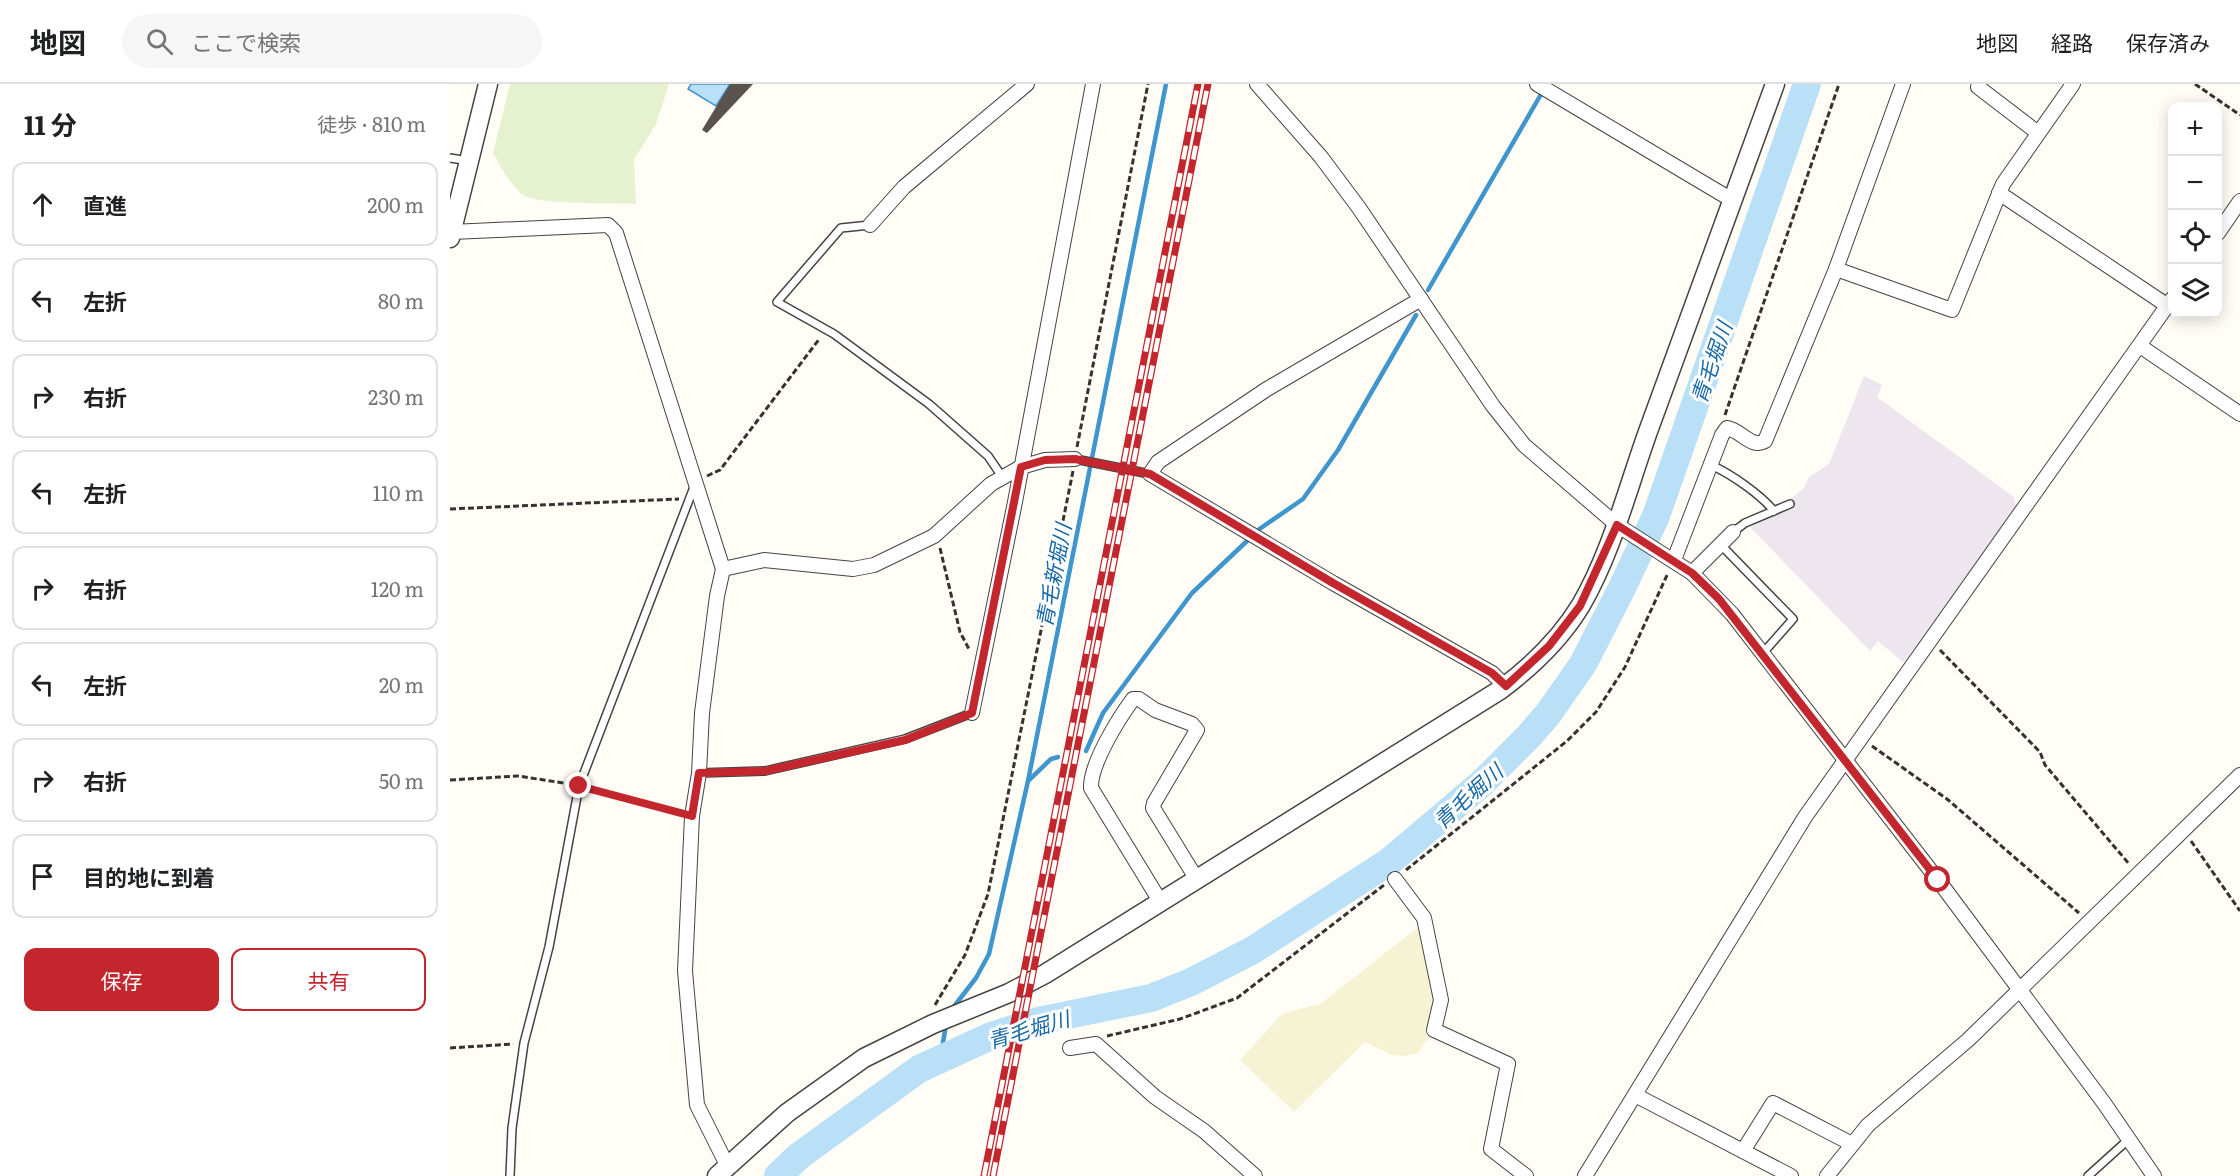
<!DOCTYPE html>
<html lang="ja">
<head>
<meta charset="utf-8">
<style>
  :root { --surface:#fff; --page:#f6f6f6; --text:#202124; --muted:#757577; --line:#e0e0e0; --accent:#c4262e }
  body { margin:0; font-family:Literata,"Noto Sans JP",serif; background:var(--page); color:var(--text) }
  .controls { position:absolute; right:18px; top:18px; display:grid; overflow:hidden; border-radius:12px; box-shadow:0 3px 15px #0003 }
  .controls button { width:54px; height:54px; display:grid; place-items:center; padding:0; border:0; border-bottom:2px solid var(--line); background:var(--surface); color:var(--text); font:30px sans-serif }
  .stop { position:absolute; width:18px; height:18px; margin:-14px; border:4px solid #c4262e; border-radius:50%; background:#fff }
  .stop.end { background:#c4262e; border-color:#fff; box-shadow:0 2px 6px #0008 }
  .list { margin:0; padding:0; list-style:none }
  h2 { display:flex; justify-content:space-between; align-items:center; height:78px; margin:0; padding:0 24px; font-size:26px }
  h2 small { font-size:20px; font-weight:400; color:var(--muted) }
  .list li { display:grid; grid-template-columns:39px 1fr auto; gap:18px; align-items:center; box-sizing:border-box; height:84px; margin:0 12px 12px; padding:0 12px; border:2px solid var(--line); border-radius:12px }
  .list b { display:block; font-size:22px; white-space:nowrap }
  .list em { font-size:20px; font-style:normal; color:var(--muted) }
  .actions { display:flex; gap:12px; padding:18px 24px }
  .actions a { flex:1; padding:14px 0; border:2px solid var(--accent); border-radius:12px; text-align:center; font-size:21px; color:var(--accent) }
  .actions .main { background:var(--accent); color:#fff }
  .icon { flex:none; width:33px; height:33px; fill:none; stroke:currentColor; stroke-width:2; stroke-linecap:round; stroke-linejoin:round }
  .map { position:relative; flex:none; width:1790px; height:1092px; overflow:hidden }
  header { display:flex; align-items:center; gap:36px; box-sizing:border-box; height:84px; padding:0 30px; background:var(--surface); border-bottom:2px solid var(--line) }
  header strong { font-size:28px }
  nav { display:flex; gap:33px; margin-inline-start:auto; font-size:21px }
  .search { width:420px; height:54px; background:var(--page); display:flex; align-items:center; gap:15px; box-sizing:border-box; padding:0 21px; border-radius:33px; color:var(--muted); font-size:22px }
  main { display:flex }
  aside { flex:1; background:var(--surface) }
  .map>svg:first-child { display:block }
  .industrial { fill:#eee6ef }
  .farmland { fill:#f6f3d4 }
  .pitch { fill:#e6f2cf }
  .water { fill:#b9e0f7; stroke:#3f96cf; stroke-width:1.5 }
  .lines { fill:none; stroke-linecap:round; stroke-linejoin:round }
  .stream { stroke:#3f96cf; stroke-width:4.5 }
  .river { stroke:#b9e0f7; stroke-width:28 }
  .building { fill:#5a524d }
  .service-casing { stroke:#444; stroke-width:10 }
  .minor-casing { stroke:#444; stroke-width:16 }
  .tertiary-casing { stroke:#444; stroke-width:21 }
  .path { stroke:#333; stroke-width:3; stroke-dasharray:6 3; stroke-linecap:butt }
  .service { stroke:#fff; stroke-width:7 }
  .minor { stroke:#fff; stroke-width:14 }
  .tertiary { stroke:#fff; stroke-width:18 }
  .rail-casing { stroke:#c4262e; stroke-width:7 }
  .rail { stroke:#fff; stroke-width:4.5; stroke-dasharray:14; stroke-linecap:butt }
  .route { stroke:#c4262e; stroke-width:8 }
  .labels { text-anchor:middle; dominant-baseline:central; stroke-width:6; stroke-linejoin:round; paint-order:stroke }
  .water-label { font-size:21px; font-style:italic; fill:#1768a6; stroke:#fff }
</style>
</head>
<body>
<header>
<strong>地図</strong>
<div class="search"><svg class="icon" aria-label="search" viewBox="0 0 24 24"><circle cx="10" cy="10" r="6"/><path d="M15 15l6 6"/></svg>ここで検索</div>
<nav><a>地図</a><a>経路</a><a>保存済み</a></nav>
</header>
<main>
<aside>
<h2>11 分<small>徒歩 · 810 m</small></h2>
<ul class="list">
<li><svg class="icon" aria-label="ahead" viewBox="0 0 24 24"><path d="M12 20V5M6 11l6-6 6 6"/></svg><div><b>直進</b></div><em>200 m</em></li>
<li><svg class="icon" aria-label="left" viewBox="0 0 24 24"><path d="M17 20v-9H6M10 6l-5 5 5 5"/></svg><div><b>左折</b></div><em>80 m</em></li>
<li><svg class="icon" aria-label="right" viewBox="0 0 24 24"><path d="M7 20v-9h11M14 6l5 5-5 5"/></svg><div><b>右折</b></div><em>230 m</em></li>
<li><svg class="icon" aria-label="left" viewBox="0 0 24 24"><path d="M17 20v-9H6M10 6l-5 5 5 5"/></svg><div><b>左折</b></div><em>110 m</em></li>
<li><svg class="icon" aria-label="right" viewBox="0 0 24 24"><path d="M7 20v-9h11M14 6l5 5-5 5"/></svg><div><b>右折</b></div><em>120 m</em></li>
<li><svg class="icon" aria-label="left" viewBox="0 0 24 24"><path d="M17 20v-9H6M10 6l-5 5 5 5"/></svg><div><b>左折</b></div><em>20 m</em></li>
<li><svg class="icon" aria-label="right" viewBox="0 0 24 24"><path d="M7 20v-9h11M14 6l5 5-5 5"/></svg><div><b>右折</b></div><em>50 m</em></li>
<li><svg class="icon" aria-label="arrive" viewBox="0 0 24 24"><path d="M6 21V4h12l-3 4 3 4H6"/></svg><div><b>目的地に到着</b></div></li>
</ul>
<div class="actions"><a class="main">保存</a><a>共有</a></div>
</aside>
<div class="map">
<svg width="1790" height="1092" viewBox="0 0 1790 1092">
  <rect width="100%" height="100%" fill="#fffdf5"/>
  <!-- industrial -->
  <polygon class="industrial" points="1414,292 1432,301 1427,313 1564,413 1566,423 1454,579 1428,557 1420,567 1299,442 1345,424 1341,415 1354,404 1359,393 1379,380"/>
  <!-- farmland -->
  <polygon class="farmland" points="971,841 986,916 980,951 968,969 953,972 942,971 915,958 844,1028 790,976 833,929 870,920"/>
  <!-- pitch -->
  <path class="pitch" d="M60 0H219L206 40 184 76 186 120C164 119 89 121 73 111 60 101 51 83 43 69Z"/>
  <!-- water -->
  <polygon class="water" points="241,0 280,0 266,22 238,5"/>
  <g class="lines">
    <!-- stream -->
    <g class="stream">
      <polyline points="978,206 1090,12"/>
      <polyline points="808,446 853,415 888,366 966,231"/>
      <polyline points="636,667 653,629 742,509 797,457"/>
      <polyline points="578,697 601,675 608,673"/>
      <polyline points="502,925 526,894 539,870 578,697 716,0"/>
      <polyline points="490,976 496,941"/>
    </g>
    <!-- river -->
    <polyline class="river" points="328,1092 349,1072 469,985 541,952 588,937 701,914 741,898 803,866 940,777 1032,699 1079,652 1098,630 1133,580 1171,506 1206,432 1357,0"/>
  </g>
  <!-- building -->
  <polygon class="building" points="280,0 303,0 257,49 252,46"/>
  <g class="lines">
    <!-- service casing -->
    <g class="service-casing">
      <g id="service">
        <polyline points="0,74 19,77"/>
        <polyline points="420,141 391,144 327,218 384,250 479,320 538,372 553,394"/>
        <polyline points="625,375 700,390"/>
        <path d="M1261 381C1281 390 1310 410 1324 427"/>
        <polyline points="1283,448 1295,439 1340,420"/>
        <polyline points="1270,460 1343,535 1313,569"/>
        <polyline points="249,689 315,687 455,655 522,629"/>
        <polyline points="60,1092 62,1044 74,959 99,863 129,702 244,403"/>
        <polyline points="1638,1092 1679,1055"/>
      </g>
    </g>
    <!-- minor casing -->
    <g class="minor-casing">
      <g id="minor">
        <polyline points="807,0 871,73 909,124 1043,322 1074,361 1167,441 1242,489 1282,530 1488,796 1654,1019 1704,1092"/>
        <polyline points="1087,0 1282,116"/>
        <polyline points="1529,0 1528,3 1588,49"/>
        <polyline points="1549,109 1718,222"/>
        <polyline points="420,141 454,103 577,0"/>
        <polyline points="1,148 158,141 166,149 273,485 267,512 252,629 249,689 242,732 235,887 247,1021 278,1083"/>
        <polyline points="1768,149 1790,117"/>
        <polyline points="1386,185 1502,226 1553,100 1623,0"/>
        <polyline points="971,215 817,305 708,378 700,390 883,499 1042,589 1055,602"/>
        <polyline points="1690,262 1790,330"/>
        <path d="M1224 476 1272 351 1277 344C1291 346 1301 365 1315 357L1386 185 1453 0"/>
        <polyline points="273,485 314,476 403,485 424,481 484,452 541,400 571,383 595,376 625,375"/>
        <polyline points="1242,489 1283,448"/>
        <polyline points="522,629 565,418 643,0"/>
        <polyline points="945,795 974,834 991,916 984,946 1058,980 1041,1065 1076,1092"/>
        <path d="M710 817 641 704C640 680 669 634 683 615H689L705 626 742 640 747 646 704 719 703 724 746 794"/>
        <polyline points="620,964 646,960 705,1013 754,1047 805,1092"/>
        <polyline points="1185,1011 1341,1092"/>
        <polyline points="1293,1067 1323,1019 1402,1060"/>
        <polyline points="1135,1092 1355,733 1722,215"/>
        <polyline points="1377,1092 1418,1041 1518,956 1790,691"/>
      </g>
    </g>
    <!-- tertiary casing -->
    <g class="tertiary-casing">
      <g id="tertiary">
        <polyline points="0,154 38,0"/>
        <path d="M267 1092 337 1029 414 974 483 940 559 909 595 890 1050 606C1081 583 1111 554 1131 521 1163 465 1178 402 1200 342 1241 228 1283 114 1325 0"/>
      </g>
    </g>
    <!-- path -->
    <g class="path">
      <polyline points="1745,0 1790,31"/>
      <polyline points="1275,331 1389,0"/>
      <polyline points="627,363 698,0"/>
      <polyline points="257,392 270,386 370,254"/>
      <polyline points="0,425 229,415"/>
      <polyline points="490,464 510,548 520,567"/>
      <polyline points="1490,566 1590,668 1595,681 1680,781"/>
      <polyline points="1422,662 1497,715 1629,829"/>
      <polyline points="0,696 68,692 120,700"/>
      <polyline points="139,704 228,728"/>
      <polyline points="1741,757 1790,827"/>
      <polyline points="956,786 1117,657 1146,628 1175,583 1218,489"/>
      <polyline points="485,921 515,871 538,810 623,387"/>
      <polyline points="657,952 730,935 787,914 934,801"/>
      <polyline points="0,964 63,960"/>
    </g>
    <!-- service -->
    <use href="#service" class="service"/>
    <!-- minor -->
    <use href="#minor" class="minor"/>
    <!-- tertiary -->
    <use href="#tertiary" class="tertiary"/>
    <!-- rail casing -->
    <g class="rail-casing">
      <g id="rail">
        <polyline points="534,1092 748,0"/>
        <polyline points="543,1092 758,0"/>
      </g>
    </g>
    <!-- rail -->
    <use href="#rail" class="rail"/>
  </g>
  <g class="lines">
    <!-- route -->
    <polyline class="route" points="129,702 242,732 249,689 315,687 455,656 522,629 571,383 595,376 625,375 700,390 883,499 1042,589 1056,602 1099,562 1130,522 1167,441 1242,489 1269,515 1488,796"/>
  </g>
  <g class="labels">
    <!-- water labels -->
    <g class="water-label">
      <text transform="translate(1260 278) rotate(-71)">青毛堀川</text>
      <text transform="translate(602 491) rotate(-79)">青毛新堀川</text>
      <text transform="translate(1017 711) rotate(-42)">青毛堀川</text>
      <text transform="translate(578 944) rotate(-16)">青毛堀川</text>
    </g>
  </g>
</svg>
<div class="controls">
<button>+</button>
<button>−</button>
<button><svg class="icon" aria-label="locate" viewBox="0 0 24 24"><circle cx="12" cy="12" r="6"/><path d="M12 2v4M12 18v4M2 12h4M18 12h4"/></svg></button>
<button><svg class="icon" aria-label="layers" viewBox="0 0 24 24"><path d="M12 4l9 5-9 5-9-5zM3 14l9 5 9-5"/></svg></button>
</div>
<div class="stop" style="left:1488px;top:796px"></div>
<div class="stop end" style="left:129px;top:702px"></div>
</div>
</main>
</body>
</html>
